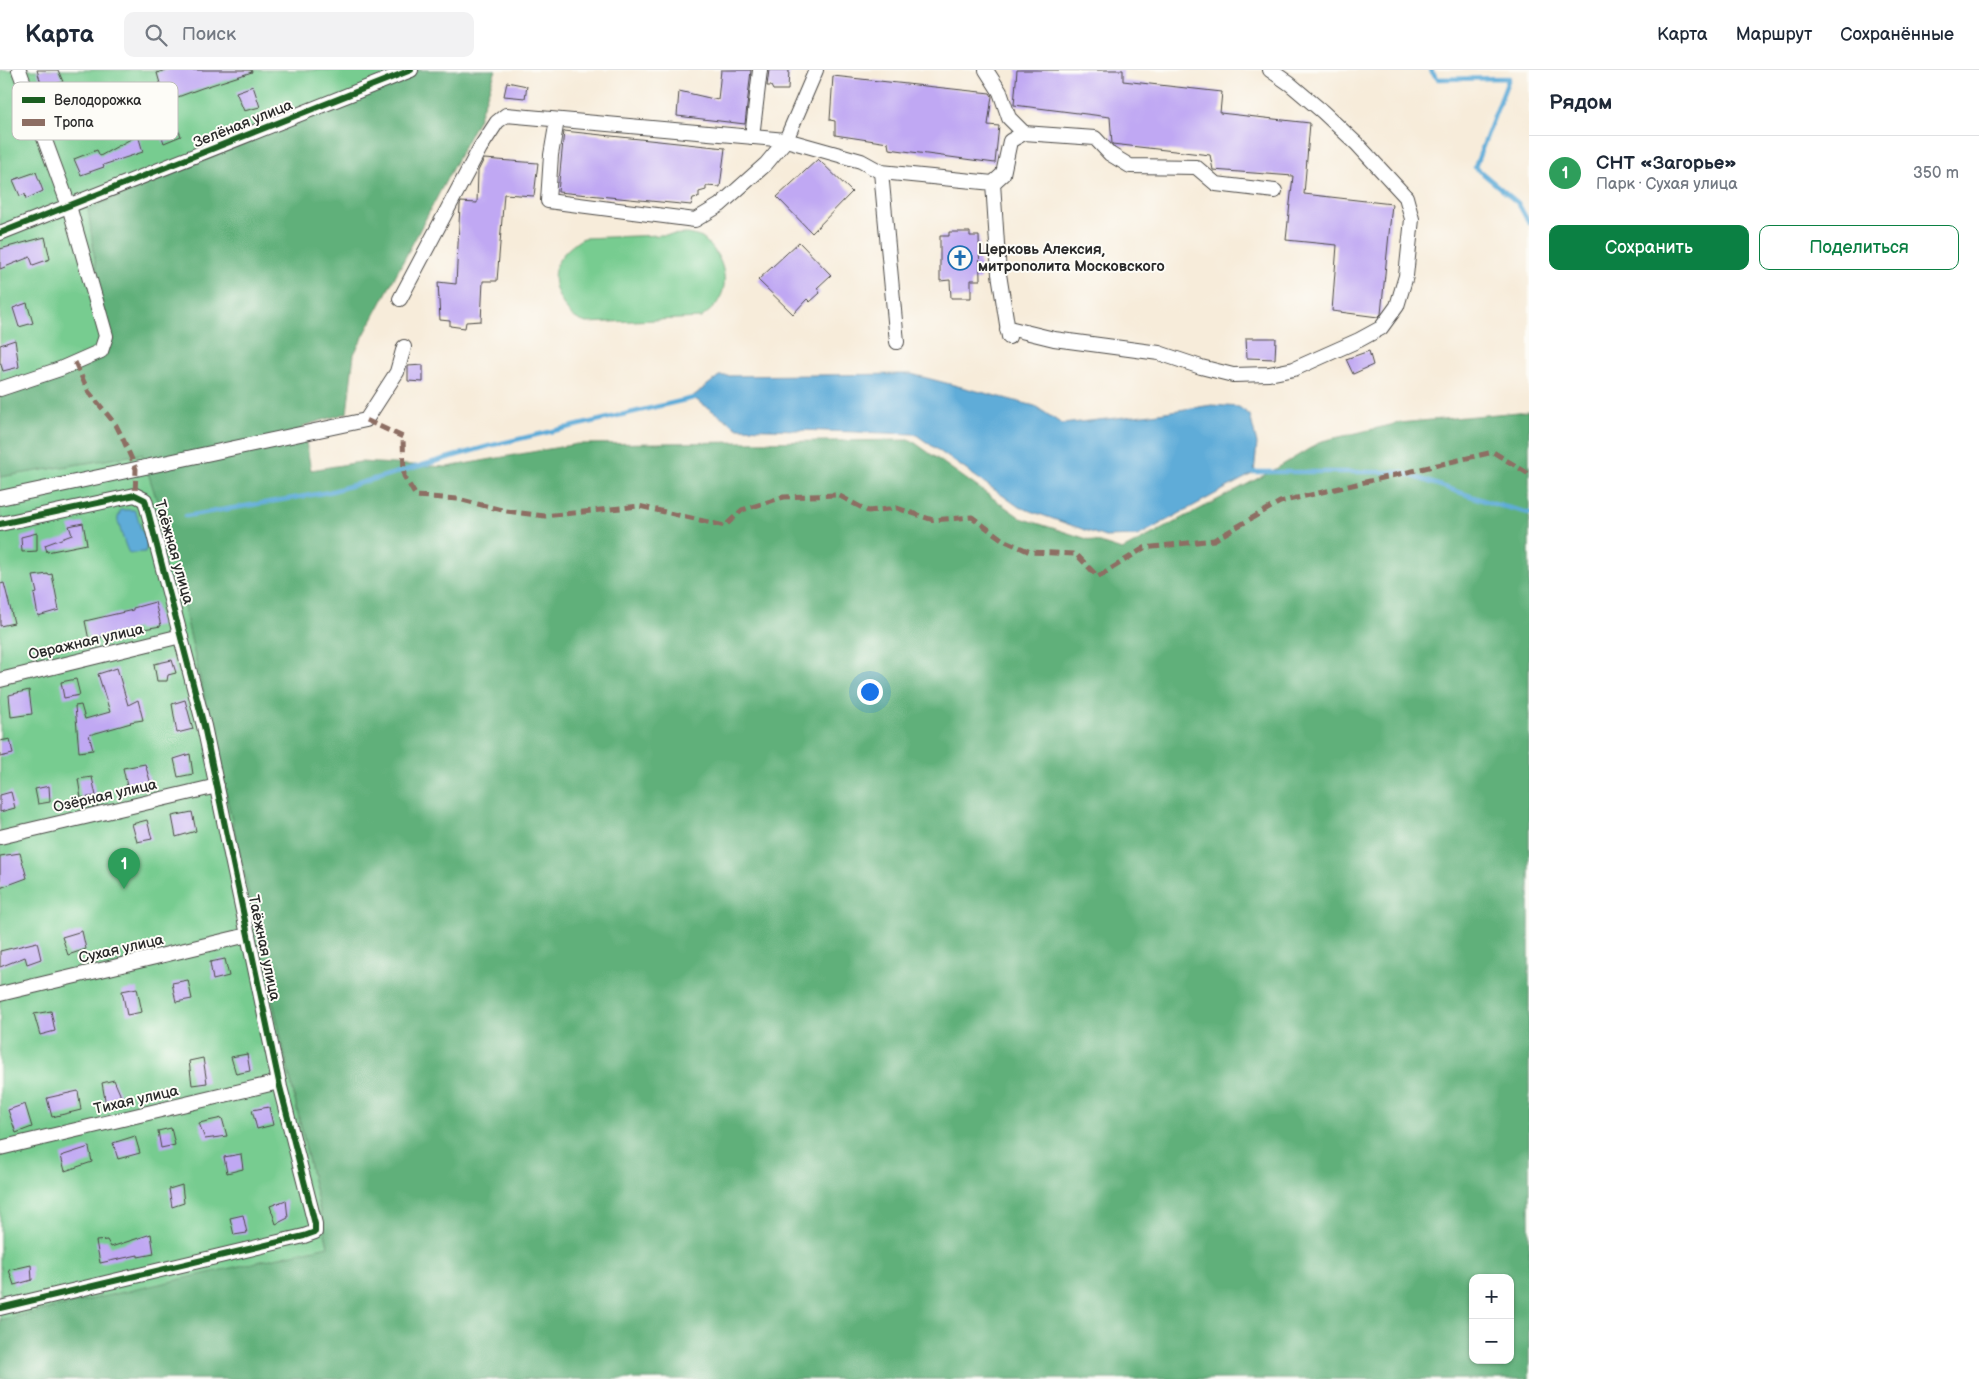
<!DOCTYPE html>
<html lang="ru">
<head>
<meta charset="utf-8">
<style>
  :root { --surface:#fff; --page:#f2f2f3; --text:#1f2937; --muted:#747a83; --line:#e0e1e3; --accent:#0b8043 }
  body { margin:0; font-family:"Balsamiq Sans",sans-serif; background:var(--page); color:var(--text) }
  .controls { position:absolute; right:15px; bottom:15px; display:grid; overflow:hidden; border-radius:10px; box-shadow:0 1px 4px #0004 }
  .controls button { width:45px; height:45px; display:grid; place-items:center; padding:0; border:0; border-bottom:1px solid var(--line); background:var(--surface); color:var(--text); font:25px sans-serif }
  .you { position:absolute; left:869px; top:621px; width:18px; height:18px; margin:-12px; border:4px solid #fff; border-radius:50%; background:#1a73e8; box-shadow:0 0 0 8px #1a73e833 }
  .badge { display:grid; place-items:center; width:32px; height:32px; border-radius:50%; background:var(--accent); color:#fff; font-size:16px; font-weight:700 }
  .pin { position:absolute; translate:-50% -41px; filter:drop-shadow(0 1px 2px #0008) }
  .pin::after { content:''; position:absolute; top:26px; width:18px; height:15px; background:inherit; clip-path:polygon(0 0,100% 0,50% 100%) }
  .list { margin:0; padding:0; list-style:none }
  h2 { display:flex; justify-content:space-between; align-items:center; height:65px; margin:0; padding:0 20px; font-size:21px }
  h2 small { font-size:16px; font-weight:400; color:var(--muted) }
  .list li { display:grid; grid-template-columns:32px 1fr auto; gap:15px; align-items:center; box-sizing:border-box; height:75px; padding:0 20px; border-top:1px solid var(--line) }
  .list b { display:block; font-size:19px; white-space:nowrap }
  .list p { margin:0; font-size:16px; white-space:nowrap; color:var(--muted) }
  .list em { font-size:16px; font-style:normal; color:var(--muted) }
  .actions { display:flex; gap:10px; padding:15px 20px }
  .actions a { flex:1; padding:11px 0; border:1px solid var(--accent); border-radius:10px; text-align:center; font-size:18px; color:var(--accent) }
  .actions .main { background:var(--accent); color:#fff }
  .icon { flex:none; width:28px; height:28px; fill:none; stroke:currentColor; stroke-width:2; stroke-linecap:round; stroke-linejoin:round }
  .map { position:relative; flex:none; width:1529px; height:1309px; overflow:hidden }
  header { display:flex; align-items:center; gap:30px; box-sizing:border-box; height:70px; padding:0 25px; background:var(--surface); border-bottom:1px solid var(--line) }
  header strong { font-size:24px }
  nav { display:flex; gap:28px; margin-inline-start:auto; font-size:18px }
  .search { width:350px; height:45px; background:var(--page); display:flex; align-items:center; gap:12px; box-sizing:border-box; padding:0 18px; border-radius:10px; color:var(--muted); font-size:19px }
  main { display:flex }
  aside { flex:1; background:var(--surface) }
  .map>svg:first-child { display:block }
  .green { fill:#77cc90; stroke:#517c5e }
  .forest { fill:#61b07a; stroke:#466e52; fill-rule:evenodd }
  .water { fill:#5facd8; stroke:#456c82 }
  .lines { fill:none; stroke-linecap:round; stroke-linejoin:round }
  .stream { stroke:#5facd8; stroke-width:4.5 }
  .building { fill:#c0a8f3 }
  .minor-casing { stroke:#4a4845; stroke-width:16 }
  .minor { stroke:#fff; stroke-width:14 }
  .quiet { stroke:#8d6e63; stroke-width:5; stroke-dasharray:10 5; stroke-linecap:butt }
  .cycleway-casing { stroke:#fdfcf7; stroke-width:9 }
  .cycleway { stroke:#1b5e20; stroke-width:6 }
  .labels { text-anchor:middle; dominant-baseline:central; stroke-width:4; stroke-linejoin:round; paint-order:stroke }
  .street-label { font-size:15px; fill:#2b2b2b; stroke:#fdfcf7 }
  .poi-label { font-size:15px; font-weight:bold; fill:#2b2b2b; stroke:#fdfcf7; text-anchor:start }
  .key { fill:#fdfcf7; stroke:#bebdba; stroke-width:1 }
  .key-label { font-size:14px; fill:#2b2b2b }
</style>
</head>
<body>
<header>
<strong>Карта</strong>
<div class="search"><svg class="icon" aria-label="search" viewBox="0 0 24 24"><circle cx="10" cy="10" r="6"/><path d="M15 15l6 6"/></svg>Поиск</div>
<nav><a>Карта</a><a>Маршрут</a><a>Сохранённые</a></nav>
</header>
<main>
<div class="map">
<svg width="1529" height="1309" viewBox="0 0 1529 1309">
  <rect width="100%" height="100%" fill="#fdfcf7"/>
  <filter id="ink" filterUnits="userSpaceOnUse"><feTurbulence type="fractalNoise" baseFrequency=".02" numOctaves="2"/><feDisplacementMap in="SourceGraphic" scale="10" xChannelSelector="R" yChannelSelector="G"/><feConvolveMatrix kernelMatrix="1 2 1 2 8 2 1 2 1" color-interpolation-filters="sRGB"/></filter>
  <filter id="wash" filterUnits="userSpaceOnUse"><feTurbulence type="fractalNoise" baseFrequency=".0096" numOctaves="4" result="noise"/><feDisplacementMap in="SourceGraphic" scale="20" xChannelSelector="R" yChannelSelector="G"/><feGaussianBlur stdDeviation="1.12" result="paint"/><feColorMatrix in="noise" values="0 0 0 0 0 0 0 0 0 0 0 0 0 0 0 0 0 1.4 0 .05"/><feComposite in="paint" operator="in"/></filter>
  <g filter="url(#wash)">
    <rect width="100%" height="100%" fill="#f7ecda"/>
    <!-- green -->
    <g class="green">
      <polygon points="0,0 413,0 106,266 107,281 0,323"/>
      <path d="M687 164C692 165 698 166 702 168 720 181 731 208 720 228 716 237 708 242 701 248L587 253C575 250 570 245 563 234 545 204 556 185 583 168Z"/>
      <polygon points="142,383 167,462 328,1177 0,1250 0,407"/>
    </g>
    <!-- forest -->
    <path class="forest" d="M413 0H496L478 50 354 284 347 343 303 356 311 400 360 392 447 397 577 374 911 370 1021 448 1122 480 1274 400 1322 371 1399 353 1529 341V1309H0V1250L328 1176 167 462 142 384 0 407V323L107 280 88 139ZM1473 1208H1510V1290H1473Z"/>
    <!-- water -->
    <g class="water">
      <polygon points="911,304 1035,336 1062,354 1152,344 1212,335 1239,337 1250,345 1257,374 1254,403 1138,466 1105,467 1019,437 915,364 738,358 692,327 719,306"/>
      <path d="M121 440H134C138 446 138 450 140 456 144 469 151 463 145 482L129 483C126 479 120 458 118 452 117 448 119 444 121 440Z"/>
    </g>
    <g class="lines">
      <!-- stream -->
      <g class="stream">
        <polyline points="1430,0 1438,9 1509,8 1475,97 1518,133 1529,153"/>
        <polyline points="1250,402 1400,402 1494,434 1529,443"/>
        <polyline points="186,446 329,422 489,376 698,327"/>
      </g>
    </g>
    <g id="blocks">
      <!-- building -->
      <g class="building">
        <polygon points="37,0 58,0 63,12 42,17"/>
        <polygon points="165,0 251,0 252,2 202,18 151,37 146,23 161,17 157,3"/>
        <polygon points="721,0 751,0 745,54 677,46 679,21 718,30"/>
        <polygon points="769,0 789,0 788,20 773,20 771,16 767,16"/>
        <polygon points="1017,0 1123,0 1123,11 1222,22 1220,43 1310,53 1304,124 1392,134 1381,244 1378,247 1332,241 1337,175 1286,170 1293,106 1213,100 1210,85 1112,74 1110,47 1014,35"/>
        <polygon points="833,6 990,23 992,26 988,55 999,56 995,93 889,79 888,73 835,65 835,51 830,50"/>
        <polygon points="507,12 527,16 525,28 504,26"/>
        <polygon points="253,16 260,37 244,41 236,22"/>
        <polygon points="173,47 181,66 164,73 157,52 163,52"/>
        <polygon points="564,61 725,78 720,117 706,116 706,120 699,122 699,127 693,128 691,135 558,122"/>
        <polygon points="138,65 143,82 103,95 104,97 81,105 74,89 97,80 100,86"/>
        <polygon points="484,89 538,93 534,126 504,124 497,211 483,211 481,251 466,252 465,258 450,256 450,251 440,250 438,212 456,214 460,135 461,132 477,133 478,101"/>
        <polygon points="818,89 852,122 812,163 777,127"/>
        <polygon points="36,102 43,121 26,129 25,124 20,126 13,110"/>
        <polygon points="949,162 970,162 970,166 979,166 980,210 971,210 971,228 951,228 950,210 940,211 940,166 949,166"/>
        <polygon points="45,167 50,189 33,195 30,187 0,199 0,179"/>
        <polygon points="799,172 831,205 817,218 820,223 810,232 807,229 793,244 758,210"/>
        <polygon points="27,233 33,253 19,257 13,238"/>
        <polygon points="1246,268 1276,268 1275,289 1247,288"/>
        <polygon points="15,270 19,297 3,301 0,292 0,275"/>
        <polygon points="1369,281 1373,295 1353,304 1346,289"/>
        <polygon points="423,295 423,312 408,311 408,296"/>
        <polygon points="83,453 87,474 47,482 45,475 72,465 69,456"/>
        <polygon points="37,463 37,481 22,482 21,467"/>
        <polygon points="48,504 48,505 52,504 59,540 38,546 34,524 37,523 33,506"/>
        <polygon points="4,513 14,553 0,556 0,514"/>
        <polygon points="155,532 161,556 138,560 138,558 89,570 85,551 133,540 133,538"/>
        <polygon points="172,590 176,603 168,605 167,611 157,611 154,594"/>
        <polygon points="117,598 128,635 138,630 143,650 130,652 131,653 89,665 93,680 79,682 75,636 81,635 85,649 110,642 98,604"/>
        <polygon points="76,609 80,625 64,628 61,612"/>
        <polygon points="29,620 32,644 11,647 9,625"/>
        <polygon points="185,630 193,659 177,663 172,634"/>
        <polygon points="10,669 13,684 0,687 0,671"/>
        <polygon points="190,684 193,704 178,707 174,689"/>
        <polygon points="145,694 151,714 128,721 123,698"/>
        <polygon points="92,707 96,726 81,728 78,709"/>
        <polygon points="49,716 50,732 38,734 35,719"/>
        <polygon points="11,722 15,738 0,742 0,725"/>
        <polygon points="192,742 196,761 176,767 172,746"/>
        <polygon points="147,750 152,769 137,772 132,754"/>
        <polygon points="20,783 27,808 0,818 0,786"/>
        <polygon points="82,861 86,879 68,885 62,867"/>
        <polygon points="37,872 41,889 27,894 25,887 0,897 0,881"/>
        <polygon points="225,889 229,906 213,910 210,892"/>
        <polygon points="188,910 192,929 176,932 172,913"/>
        <polygon points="137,918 142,942 127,945 122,921"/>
        <polygon points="51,941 55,961 40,965 34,944"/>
        <polygon points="247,984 250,1001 236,1004 231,987"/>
        <polygon points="203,988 207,1013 192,1015 189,991"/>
        <polygon points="114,1010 120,1024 120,1031 106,1035 102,1013"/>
        <polygon points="78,1021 81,1040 52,1047 47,1028"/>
        <polygon points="25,1034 32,1057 16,1063 8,1040"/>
        <polygon points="269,1037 273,1055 257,1059 252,1040"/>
        <polygon points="222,1048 227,1066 205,1069 199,1053"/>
        <polygon points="171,1058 175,1075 161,1078 158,1061"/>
        <polygon points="135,1066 140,1083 118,1089 113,1073"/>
        <polygon points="89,1077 92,1092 65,1101 61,1086"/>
        <polygon points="241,1084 243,1099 227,1103 224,1087"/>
        <polygon points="182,1115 184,1133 172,1137 169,1119"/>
        <polygon points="286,1130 288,1148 276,1154 270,1136"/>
        <polygon points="243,1145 247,1163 234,1165 230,1148"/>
        <polygon points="151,1164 154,1184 138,1187 138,1185 100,1193 96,1171 107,1170 111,1177"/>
        <polygon points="31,1195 32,1210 14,1215 9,1200"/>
      </g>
    </g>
  </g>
  <g filter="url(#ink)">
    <use href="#blocks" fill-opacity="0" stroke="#4a4845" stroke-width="1"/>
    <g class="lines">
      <!-- minor casing -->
      <g class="minor-casing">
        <g id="minor">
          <polyline points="986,0 1000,22 1009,48 1024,63"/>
          <polyline points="557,50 551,85 548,131 695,150 720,135 766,94 786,70 816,0"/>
          <polyline points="752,67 760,0"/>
          <polyline points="881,102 993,113 999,204 1009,267"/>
          <polyline points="993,113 1003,104 1010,71 1024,63 1095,68 1110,84 1130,96 1196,97 1216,114 1275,121"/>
          <polyline points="0,163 411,0"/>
          <polyline points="400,229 480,78 497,52 506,45 786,70 861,91 881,102 897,272"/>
          <polyline points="1007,260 1013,259 1054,269 1159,283 1201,297 1233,305 1269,304 1294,299 1359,270 1381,258 1397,236 1406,206 1412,149 1406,127 1358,75 1323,42 1290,14 1270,0"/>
          <polyline points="0,319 60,299 101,281 106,266 69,136 19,0"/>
          <polyline points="0,428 366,350 397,302 404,277"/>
          <polyline points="0,454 135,425 145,430 204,656 280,1017 315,1154 315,1162 304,1166 0,1238"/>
          <polyline points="0,610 181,566"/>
          <polyline points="0,767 217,716"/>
          <polyline points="0,924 248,865"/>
          <polyline points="0,1078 279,1012"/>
        </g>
      </g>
      <!-- minor -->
      <use href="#minor" class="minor"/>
      <!-- quiet -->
      <g class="quiet">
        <polyline points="75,292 88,321 116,355 123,369 136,399 135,425"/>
        <polyline points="366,350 403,367 404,406 416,426 458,429 506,441 545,446 639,436 725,456 742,440 784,427 838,425 868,441 897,438 933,450 972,447 1003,470 1030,482 1076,484 1098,507 1144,478 1214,470 1280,432 1493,382 1529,404"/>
      </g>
      <!-- cycleway casing -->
      <g class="cycleway-casing">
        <g id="cycleway">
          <polyline points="0,163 411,0"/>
          <polyline points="0,454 135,425 145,430 204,656 280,1017 315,1154 315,1162 304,1166 0,1238"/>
        </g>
      </g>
      <!-- cycleway -->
      <use href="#cycleway" class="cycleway"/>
    </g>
  </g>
  <!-- icons -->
  <defs>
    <g id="church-ring" transform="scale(1.25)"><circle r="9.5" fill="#fdfcf7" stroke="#1f6fb2" stroke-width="1.5"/><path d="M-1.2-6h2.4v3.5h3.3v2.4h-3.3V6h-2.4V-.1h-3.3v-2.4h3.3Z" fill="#1f6fb2"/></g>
  </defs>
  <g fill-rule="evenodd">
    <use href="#church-ring" x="960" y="188"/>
  </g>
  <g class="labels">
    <!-- street labels -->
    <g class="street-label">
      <text transform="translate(243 54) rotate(-22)">Зелёная улица</text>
      <text transform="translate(174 482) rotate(74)">Таёжная улица</text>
      <text transform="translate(86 572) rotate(-13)">Овражная улица</text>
      <text transform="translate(105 726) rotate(-13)">Озёрная улица</text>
      <text transform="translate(264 878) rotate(78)">Таёжная улица</text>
      <text transform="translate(121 879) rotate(-13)">Сухая улица</text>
      <text transform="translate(136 1030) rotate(-13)">Тихая улица</text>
    </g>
    <!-- poi labels -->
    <g class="poi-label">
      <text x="978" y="179">Церковь Алексия,<tspan x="978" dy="17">митрополита Московского</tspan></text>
    </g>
  </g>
  <!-- legend -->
  <rect x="12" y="12" width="166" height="58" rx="8" class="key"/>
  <rect x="22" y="27" width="23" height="6" fill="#1b5e20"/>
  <rect x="22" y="49" width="23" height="7" fill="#8d6e63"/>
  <g class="key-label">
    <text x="54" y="35">Велодорожка</text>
    <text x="54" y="57">Тропа</text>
  </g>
</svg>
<div class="controls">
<button>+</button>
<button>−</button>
</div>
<div class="you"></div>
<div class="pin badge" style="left:124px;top:819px;background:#2e9e5b">1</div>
</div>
<aside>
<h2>Рядом<small></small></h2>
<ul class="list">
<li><span class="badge" style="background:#2e9e5b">1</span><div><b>СНТ «Загорье»</b><p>Парк · Сухая улица</p></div><em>350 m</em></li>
</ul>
<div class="actions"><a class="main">Сохранить</a><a>Поделиться</a></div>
</aside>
</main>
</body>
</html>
